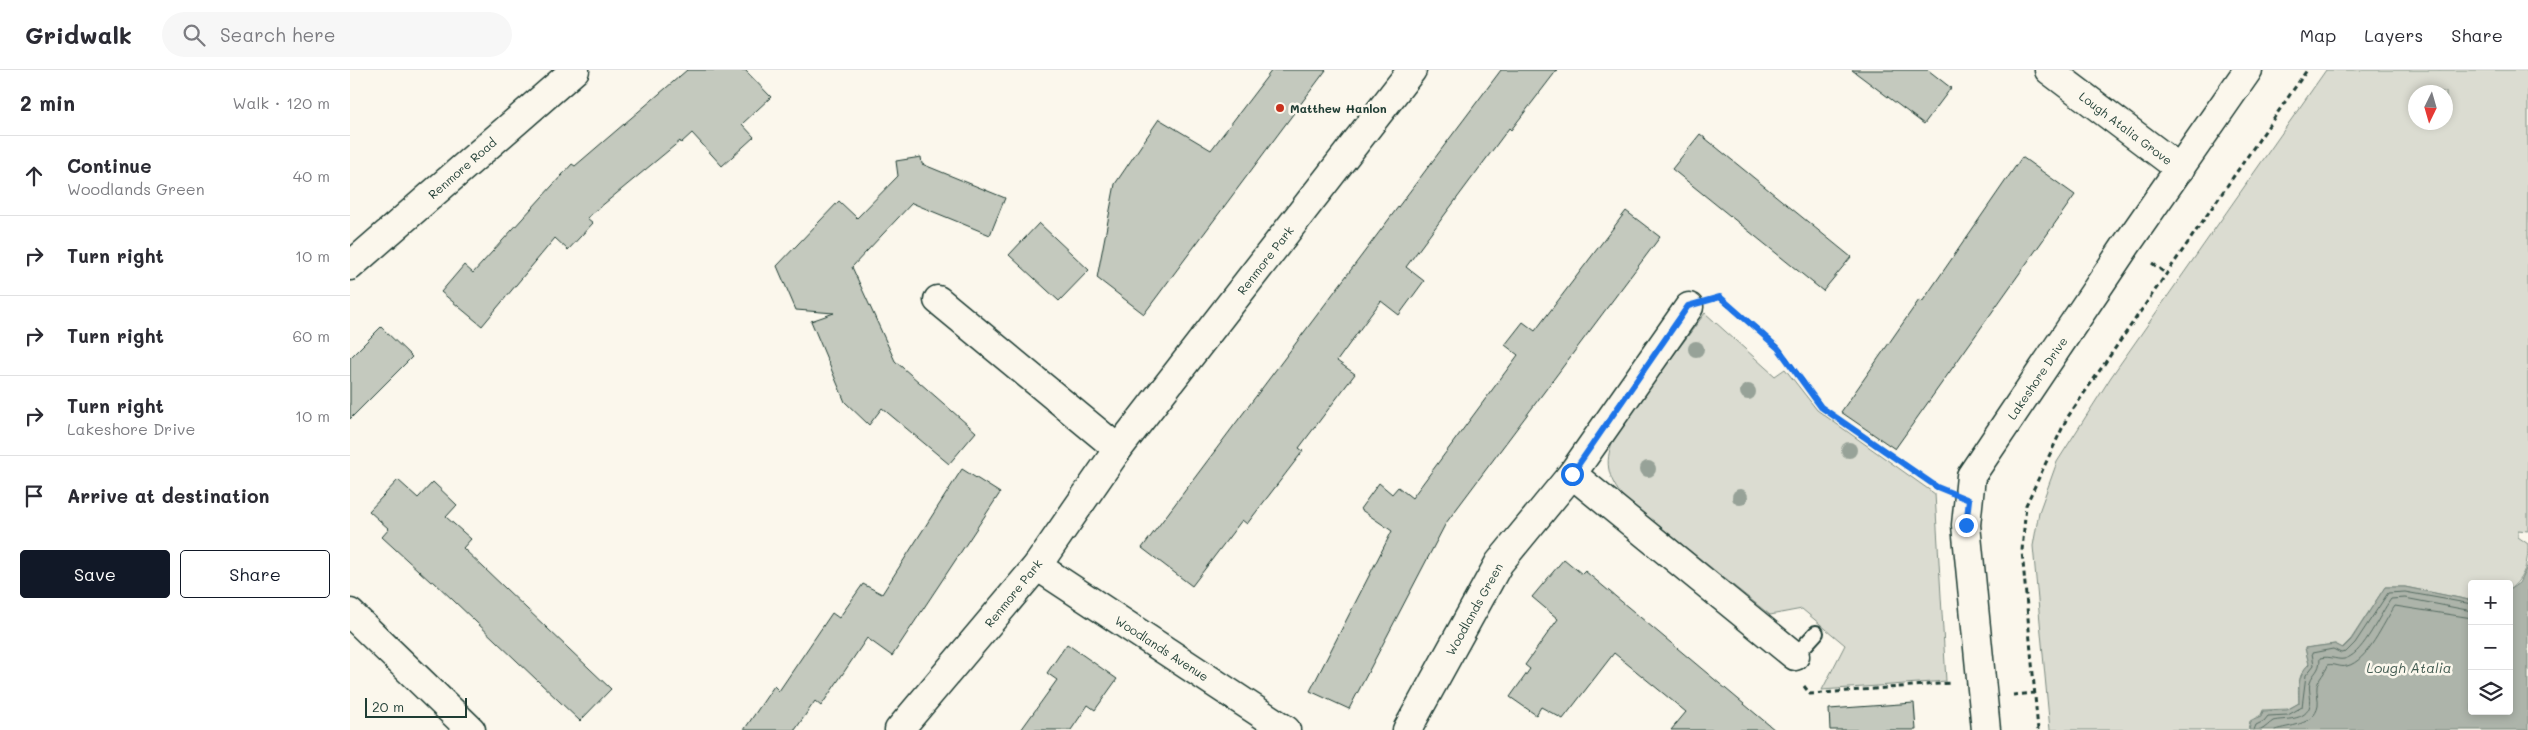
<!DOCTYPE html>
<html lang="en">
<head>
<meta charset="utf-8">
<style>
  :root { --surface:#fff; --page:#f7f7f7; --text:#2b2b33; --muted:#7c7c81; --line:#e1e1e2; --accent:#111827 }
  body { margin:0; font-family:Mali,sans-serif; background:var(--page); color:var(--text) }
  .controls { position:absolute; right:15px; bottom:15px; display:grid; overflow:hidden; border-radius:5px; box-shadow:0 2px 8px #0003 }
  .controls button { width:45px; height:45px; display:grid; place-items:center; padding:0; border:0; border-bottom:1px solid var(--line); background:var(--surface); color:var(--text); font:25px sans-serif }
  .compass { position:absolute; left:2058px; top:15px; width:45px; height:45px; border-radius:50%; background:var(--surface); box-shadow:0 2px 8px #0003; rotate:185deg }
  .scale { position:absolute; left:15px; bottom:12px; width:102px; box-sizing:border-box; padding-left:5px; border:2px solid #1f3d34; border-top:0; font-size:14px; line-height:18px; white-space:nowrap; color:#1f3d34; -webkit-text-stroke:4px #fbf7ec; paint-order:stroke }
  .stop { position:absolute; width:15px; height:15px; margin:-11px; border:4px solid #1a73e8; border-radius:50%; background:#fff }
  .stop.end { background:#1a73e8; border-color:#fff; box-shadow:0 1px 5px #0008 }
  .list { margin:0; padding:0; list-style:none }
  h2 { display:flex; justify-content:space-between; align-items:center; height:65px; margin:0; padding:0 20px; font-size:21px }
  h2 small { font-size:16px; font-weight:400; color:var(--muted) }
  .list li { display:grid; grid-template-columns:32px 1fr auto; gap:15px; align-items:center; box-sizing:border-box; height:80px; padding:0 20px; border-top:1px solid var(--line) }
  .list b { display:block; font-size:19px; white-space:nowrap }
  .list p { margin:0; font-size:16px; white-space:nowrap; color:var(--muted) }
  .list em { font-size:16px; font-style:normal; color:var(--muted) }
  .actions { display:flex; gap:10px; padding:15px 20px }
  .actions a { flex:1; padding:11px 0; border:1px solid var(--accent); border-radius:5px; text-align:center; font-size:18px; color:var(--accent) }
  .actions .main { background:var(--accent); color:#fff }
  .icon { flex:none; width:28px; height:28px; fill:none; stroke:currentColor; stroke-width:2; stroke-linecap:round; stroke-linejoin:round }
  .map { position:relative; flex:none; width:2178px; height:660px; overflow:hidden }
  header { display:flex; align-items:center; gap:30px; box-sizing:border-box; height:70px; padding:0 25px; background:var(--surface); border-bottom:1px solid var(--line) }
  header strong { font-size:24px }
  nav { display:flex; gap:28px; margin-inline-start:auto; font-size:18px }
  .search { width:350px; height:45px; background:var(--page); display:flex; align-items:center; gap:12px; box-sizing:border-box; padding:0 18px; border-radius:28px; color:var(--muted); font-size:19px }
  main { display:flex }
  aside { flex:1; background:var(--surface) }
  .map>svg:first-child { display:block }
  .green { fill:#dbdcd1; stroke:#7d8c82; fill-rule:evenodd }
  .water { fill:#adb4aa; stroke:#74847b }
  .lines { fill:none; stroke-linecap:round; stroke-linejoin:round }
  .shore { stroke:#586d63; stroke-width:1 }
  .building { fill:#c4c9be; stroke:#1f3d34 }
  .service-casing { stroke:#1f3d34; stroke-width:18 }
  .minor-casing { stroke:#1f3d34; stroke-width:31 }
  .path { stroke:#1f3d34; stroke-width:3; stroke-dasharray:5 4; stroke-linecap:butt }
  .service { stroke:#fbf7ec; stroke-width:14 }
  .minor { stroke:#fbf7ec; stroke-width:28 }
  .tree { fill:#97a298 }
  .route { stroke:#1a73e8; stroke-width:6 }
  .poi-dot { fill:#c8321e; stroke:#fbf7ec; stroke-width:2 }
  .labels { text-anchor:middle; dominant-baseline:central; stroke-width:5; stroke-linejoin:round; paint-order:stroke }
  .poi-label { font-size:12px; font-weight:bold; fill:#1f3d34; stroke:#fbf7ec; text-anchor:start }
  .street-label { font-size:12px; fill:#1f3d34; stroke:#fbf7ec }
  .water-label { font-size:14px; font-style:italic; fill:#425b52; stroke:#fbf7ec }
</style>
</head>
<body>
<header>
<strong>Gridwalk</strong>
<div class="search"><svg class="icon" aria-label="search" viewBox="0 0 24 24"><circle cx="10" cy="10" r="6"/><path d="M15 15l6 6"/></svg>Search here</div>
<nav><a>Map</a><a>Layers</a><a>Share</a></nav>
</header>
<main>
<aside>
<h2>2 min<small>Walk · 120 m</small></h2>
<ul class="list">
<li><svg class="icon" aria-label="ahead" viewBox="0 0 24 24"><path d="M12 20V5M6 11l6-6 6 6"/></svg><div><b>Continue</b><p>Woodlands Green</p></div><em>40 m</em></li>
<li><svg class="icon" aria-label="right" viewBox="0 0 24 24"><path d="M7 20v-9h11M14 6l5 5-5 5"/></svg><div><b>Turn right</b></div><em>10 m</em></li>
<li><svg class="icon" aria-label="right" viewBox="0 0 24 24"><path d="M7 20v-9h11M14 6l5 5-5 5"/></svg><div><b>Turn right</b></div><em>60 m</em></li>
<li><svg class="icon" aria-label="right" viewBox="0 0 24 24"><path d="M7 20v-9h11M14 6l5 5-5 5"/></svg><div><b>Turn right</b><p>Lakeshore Drive</p></div><em>10 m</em></li>
<li><svg class="icon" aria-label="arrive" viewBox="0 0 24 24"><path d="M6 21V4h12l-3 4 3 4H6"/></svg><div><b>Arrive at destination</b></div></li>
</ul>
<div class="actions"><a class="main">Save</a><a>Share</a></div>
</aside>
<div class="map">
<svg width="2178" height="660" viewBox="0 0 2178 660">
  <rect width="100%" height="100%" fill="#fbf7ec"/>
  <filter id="ink" filterUnits="userSpaceOnUse"><feTurbulence type="fractalNoise" baseFrequency=".02" numOctaves="2"/><feDisplacementMap in="SourceGraphic" scale="10" xChannelSelector="R" yChannelSelector="G"/><feConvolveMatrix kernelMatrix="1 2 1 2 8 2 1 2 1" color-interpolation-filters="sRGB"/></filter>
  <g filter="url(#ink)">
    <!-- green -->
    <g class="green">
      <path d="M1976 0H2178V461L2168 460V467L2178 474C2178 494 2175 507 2159 520V514H2122L2119 530 2055 517H2035L2001 569 1992 578 1985 574 1955 578 1959 594C1947 606 1948 617 1949 633L1938 639 1913 640 1911 645 1900 651 1898 660H1700L1683 476 1689 442 1707 392 1761 307ZM2066 22H2096V52H2066Z"/>
      <path d="M1355 243 1425 306 1435 299 1467 340 1585 424 1596 611 1472 620 1495 575 1452 539 1420 545 1272 426C1254 402 1255 387 1267 361Z"/>
    </g>
    <!-- water -->
    <path class="water" d="M2178 495V660H1899L1901 651 1911 647 1913 641 1937 640 1949 633C1949 617 1947 606 1959 594L1955 578 1985 574 1993 578 2001 570 2035 517H2055L2119 530 2122 522V641H2159V520L2169 513Z"/>
    <g class="lines">
      <!-- shore -->
      <g class="shore">
        <polyline points="1904,660 1906,655 1914,651 1918,646 1938,645 1952,637 1956,605 1964,595 1962,583 1983,579 1991,583 1996,582 2005,573 2038,523 2055,522 2122,534"/>
        <path d="M1911 660C1915 658 1920 653 1923 651 1934 648 1956 652 1960 635 1962 628 1958 620 1960 612 1963 602 1970 602 1970 588 1981 585 1989 592 1997 588 2014 582 2030 544 2041 529L2055 528 2122 541"/>
        <path d="M1925 660C1939 655 1964 656 1968 636 1969 629 1966 622 1967 616 1968 609 1976 602 1978 595 1984 593 1990 598 1997 596 2018 591 2033 553 2045 536L2122 548"/>
      </g>
    </g>
    <!-- building -->
    <g class="building">
      <polygon points="337,0 395,0 421,27 392,54 404,67 372,96 342,63 331,73 330,71 237,148 243,153 218,180 205,168 132,256 91,222 114,195 123,203 222,94 225,96"/>
      <polygon points="922,0 976,0 794,244 747,208 765,114 809,49 861,80"/>
      <polygon points="1151,0 1207,0 1161,60 1159,58 1056,197 1074,211 1049,245 1031,231 1013,255 987,291 1005,304 949,378 953,381 897,454 892,450 842,516 792,478"/>
      <polygon points="1502,0 1578,0 1601,18 1574,54"/>
      <polygon points="1350,64 1501,187 1473,221 1322,99"/>
      <polygon points="571,87 572,94 655,128 640,165 562,133 502,197 545,291 626,362 599,394 532,338 519,355 495,332 461,251 484,243 446,240 427,196 489,131 507,148 548,106 546,91"/>
      <polygon points="1672,87 1725,125 1545,379 1491,342 1569,230 1572,232"/>
      <polygon points="1276,141 1310,167 1096,453 999,639 960,621 1042,461 1010,439 1029,413 1042,424 1048,417 1062,428 1168,285 1155,275 1173,252 1185,261"/>
      <polygon points="689,153 739,200 709,231 659,185"/>
      <polygon points="31,257 62,287 0,349 0,288"/>
      <polygon points="612,399 650,423 542,586 517,568 471,636 465,631 445,660 394,660 424,616 429,621 482,543 489,548 513,514 532,524"/>
      <polygon points="48,410 68,428 83,412 107,435 96,447 121,469 113,478 261,619 230,651 83,511 81,512 32,467 39,459 19,441"/>
      <polygon points="1214,489 1232,504 1235,501 1425,660 1321,660 1336,642 1264,583 1213,649 1191,637 1186,645 1160,627 1180,599 1175,595 1208,549 1182,527"/>
      <polygon points="717,574 767,609 745,640 738,635 721,660 671,660 707,610 697,603"/>
      <polygon points="1564,633 1566,660 1480,660 1479,639"/>
    </g>
    <g class="lines">
      <!-- service casing -->
      <g class="service-casing">
        <polyline id="service" points="1445,586 1466,563"/>
      </g>
      <!-- minor casing -->
      <g class="minor-casing">
        <g id="minor">
          <polyline points="1699,0 1830,99"/>
          <polyline points="0,196 225,0"/>
          <polyline points="588,230 768,379"/>
          <polyline points="1222,404 1445,586"/>
          <polyline points="687,496 936,660"/>
          <polyline points="0,543 121,660"/>
          <polyline points="549,660 687,496 768,379 1062,0"/>
          <polyline points="1057,660 1149,493 1222,404 1339,237"/>
          <polyline points="1636,660 1616,455 1621,406 1777,174 1898,0"/>
        </g>
      </g>
      <!-- path -->
      <g class="path">
        <polyline points="1802,193 1815,203"/>
        <polyline points="1369,227 1428,277 1471,337 1588,418"/>
        <polyline points="1454,616 1460,624 1601,613"/>
        <polyline points="1663,625 1685,623"/>
        <polyline points="1688,660 1672,481 1676,435 1717,348 1957,0"/>
      </g>
      <!-- service -->
      <use href="#service" class="service"/>
      <!-- minor -->
      <use href="#minor" class="minor"/>
    </g>
    <!-- trees -->
    <g class="tree">
      <circle cx="1346" cy="279" r="8"/>
      <circle cx="1398" cy="322" r="8"/>
      <circle cx="1499" cy="380" r="8"/>
      <circle cx="1298" cy="399" r="8"/>
      <circle cx="1390" cy="427" r="8"/>
    </g>
  </g>
  <g class="lines" filter="url(#ink)">
    <!-- route -->
    <polyline class="route" points="1222,404 1338,236 1370,227 1428,278 1471,337 1587,417 1619,430 1616,455"/>
  </g>
  <!-- markers -->
  <circle class="poi-dot" cx="930" cy="38" r="5"/>
  <g class="labels">
    <!-- poi labels -->
    <g class="poi-label">
      <text x="940" y="38">Matthew Hanlon</text>
    </g>
    <!-- street labels -->
    <g class="street-label">
      <text transform="translate(1776 58) rotate(37)">Lough Atalia Grove</text>
      <text transform="translate(112 98) rotate(-41)">Renmore Road</text>
      <text transform="translate(915 190) rotate(-52)">Renmore Park</text>
      <text transform="translate(1687 308) rotate(-56)">Lakeshore Drive</text>
      <text transform="translate(663 523) rotate(-51)">Renmore Park</text>
      <text transform="translate(1124 539) rotate(-61)">Woodlands Green</text>
      <text transform="translate(812 578) rotate(33)">Woodlands Avenue</text>
    </g>
    <!-- water labels -->
    <g class="water-label">
      <text x="2059" y="597">Lough Atalia</text>
    </g>
  </g>
</svg>
<div class="controls">
<button>+</button>
<button>−</button>
<button><svg class="icon" aria-label="layers" viewBox="0 0 24 24"><path d="M12 4l9 5-9 5-9-5zM3 14l9 5 9-5"/></svg></button>
</div>
<svg class="compass" viewBox="-18 -18 36 36"><path d="M0-13l5 13h-10z" fill="#e53935"/><path d="M0 13l5-13h-10z" fill="#7c7c81"/></svg>
<div class="scale">20 m</div>
<div class="stop" style="left:1222px;top:404px"></div>
<div class="stop end" style="left:1616px;top:455px"></div>
</div>
</main>
</body>
</html>
